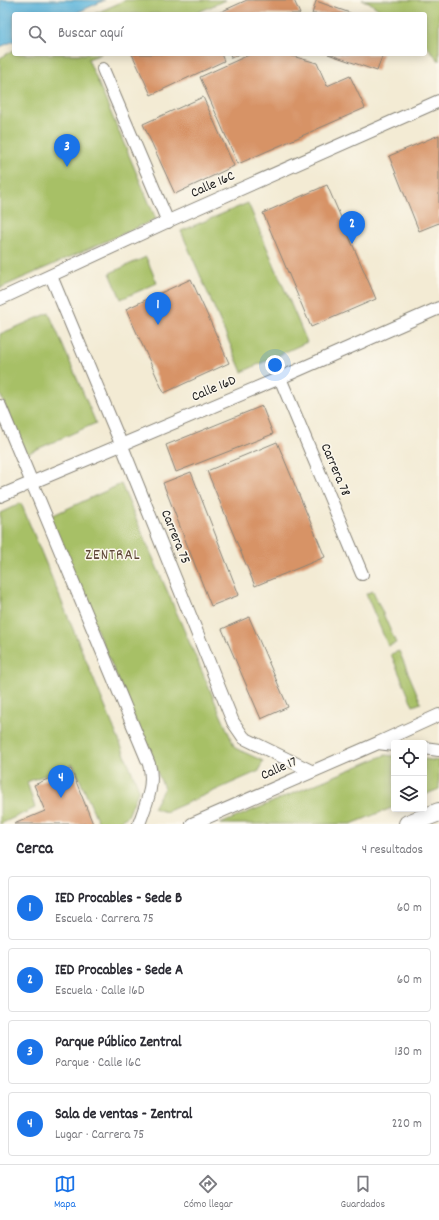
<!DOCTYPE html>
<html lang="es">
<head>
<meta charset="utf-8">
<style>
  :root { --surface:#fff; --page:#f7f7f7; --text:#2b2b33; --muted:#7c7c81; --line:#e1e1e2; --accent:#1a73e8 }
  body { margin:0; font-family:Dekko,sans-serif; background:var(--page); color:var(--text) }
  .controls { position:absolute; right:12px; bottom:12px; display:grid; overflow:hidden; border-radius:4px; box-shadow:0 2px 10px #0003 }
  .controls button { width:36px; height:36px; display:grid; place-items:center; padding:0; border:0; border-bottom:1px solid var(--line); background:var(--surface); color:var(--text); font:20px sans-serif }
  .you { position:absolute; left:275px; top:365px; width:14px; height:14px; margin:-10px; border:3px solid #fff; border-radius:50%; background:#1a73e8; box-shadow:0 0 0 6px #1a73e833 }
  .badge { display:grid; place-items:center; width:26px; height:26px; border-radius:50%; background:var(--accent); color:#fff; font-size:13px; font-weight:700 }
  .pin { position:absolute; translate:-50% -33px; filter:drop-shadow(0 1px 2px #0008) }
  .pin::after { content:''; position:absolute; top:21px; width:14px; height:12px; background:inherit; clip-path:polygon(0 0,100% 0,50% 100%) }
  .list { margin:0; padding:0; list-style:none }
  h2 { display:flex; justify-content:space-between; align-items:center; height:52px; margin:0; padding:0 16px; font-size:17px }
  h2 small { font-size:13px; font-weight:400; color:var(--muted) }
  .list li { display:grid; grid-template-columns:26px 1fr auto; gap:12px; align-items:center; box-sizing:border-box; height:64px; margin:0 8px 8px; padding:0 8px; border:1px solid var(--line); border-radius:4px }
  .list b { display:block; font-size:15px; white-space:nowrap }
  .list p { margin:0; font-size:13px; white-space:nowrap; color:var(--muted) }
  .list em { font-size:13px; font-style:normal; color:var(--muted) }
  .icon { flex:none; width:22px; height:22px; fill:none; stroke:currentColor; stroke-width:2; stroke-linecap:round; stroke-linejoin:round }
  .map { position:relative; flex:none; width:439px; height:824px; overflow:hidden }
  .search { position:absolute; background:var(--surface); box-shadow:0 2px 10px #0003; left:12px; right:12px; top:12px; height:44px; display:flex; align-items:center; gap:10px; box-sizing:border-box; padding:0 14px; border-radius:4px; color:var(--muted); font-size:15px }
  .sheet { height:340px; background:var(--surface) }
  nav { display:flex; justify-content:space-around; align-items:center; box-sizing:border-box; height:56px; border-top:1px solid var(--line); background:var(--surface); font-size:11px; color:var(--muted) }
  nav a { display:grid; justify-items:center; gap:2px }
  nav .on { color:var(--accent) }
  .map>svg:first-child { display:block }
  .green { fill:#a7c066; stroke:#626e41 }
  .water { fill:#5eb6db; stroke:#3d697c }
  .building { fill:#d79366 }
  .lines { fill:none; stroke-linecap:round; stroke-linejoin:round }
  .street-casing { stroke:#888478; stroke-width:14 }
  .primary-casing { stroke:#888478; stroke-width:20 }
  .street { stroke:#fff; stroke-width:12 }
  .primary { stroke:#fff; stroke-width:18 }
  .labels { text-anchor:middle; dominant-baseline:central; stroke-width:3; stroke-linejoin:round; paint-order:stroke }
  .street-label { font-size:14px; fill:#1c1c1c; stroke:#fbf7ec }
  .neighbourhood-label { font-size:15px; letter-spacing:1px; fill:#5d4636; stroke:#fbf7ec }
</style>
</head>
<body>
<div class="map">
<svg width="439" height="824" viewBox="0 0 439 824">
  <rect width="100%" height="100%" fill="#fbf7ec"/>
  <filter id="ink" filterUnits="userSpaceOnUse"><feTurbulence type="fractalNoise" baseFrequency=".025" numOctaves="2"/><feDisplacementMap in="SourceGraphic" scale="8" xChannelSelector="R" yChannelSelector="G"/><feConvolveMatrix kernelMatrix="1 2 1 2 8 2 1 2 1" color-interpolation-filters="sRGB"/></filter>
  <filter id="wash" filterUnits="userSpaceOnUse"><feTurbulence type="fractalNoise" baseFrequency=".012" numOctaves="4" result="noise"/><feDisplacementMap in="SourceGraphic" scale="16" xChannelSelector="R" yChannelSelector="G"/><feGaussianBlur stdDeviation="0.9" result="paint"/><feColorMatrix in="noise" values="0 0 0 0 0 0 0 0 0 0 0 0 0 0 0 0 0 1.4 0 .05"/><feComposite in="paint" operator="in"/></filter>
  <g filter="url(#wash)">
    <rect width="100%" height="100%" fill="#f3ebd4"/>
    <!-- green -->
    <g class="green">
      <polygon points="126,0 226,0 194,14 94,14"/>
      <polygon points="362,0 439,0 439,61 425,44 425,14 385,14 369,2"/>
      <polygon points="14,50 14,54 101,54 88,59 156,219 0,288 0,58"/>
      <polygon points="248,203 307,342 242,372 181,231"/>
      <polygon points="146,257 157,283 121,299 110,273"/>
      <polygon points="49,313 96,423 26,454 0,394 0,334"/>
      <polygon points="121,484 235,748 263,761 259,771 166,812 153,808 164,788 49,517"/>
      <polygon points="21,503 139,789 128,816 115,824 99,824 73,764 27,782 35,808 0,824 0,513"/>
      <polygon points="373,591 396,643 388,646 366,594"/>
      <polygon points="399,651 421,703 413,706 391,654"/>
      <polygon points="385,755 394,756 394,807 351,824 220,824"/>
      <polygon points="424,759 439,761 439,789 424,795"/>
    </g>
    <!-- water -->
    <polygon class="water" points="0,0 105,0 74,14 14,14 14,41 0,47"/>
    <g id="blocks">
      <!-- building -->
      <g class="building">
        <polygon points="247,0 294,0 300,14 216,14"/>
        <polygon points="316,1 353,14 312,14"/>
        <polygon points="132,54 221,54 224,61 151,95"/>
        <polygon points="230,54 240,54 231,58"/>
        <polygon points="251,54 285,54 317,63 327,86 350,76 365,108 238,164 200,77"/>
        <polygon points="328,54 383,54 377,71"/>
        <polygon points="203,97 234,166 175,194 143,124"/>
        <polygon points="439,135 439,223 419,231 389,156"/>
        <polygon points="327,185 376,299 311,327 263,213"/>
        <polygon points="191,279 229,363 164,393 126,309"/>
        <polygon points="262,406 273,434 176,472 166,445"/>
        <polygon points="277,442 325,557 255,586 207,471"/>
        <polygon points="191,472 239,595 211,606 163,483"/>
        <polygon points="249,617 288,707 261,719 222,629"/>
        <polygon points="71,769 93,824 14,824 45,811 34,785"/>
      </g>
    </g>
  </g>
  <g filter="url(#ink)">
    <use href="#blocks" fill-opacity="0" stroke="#888478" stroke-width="1"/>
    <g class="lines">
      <!-- street casing -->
      <g class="street-casing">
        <g id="street">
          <polyline points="103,69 168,222"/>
          <polyline points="51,276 124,451 233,722 244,738 311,771"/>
          <polyline points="0,299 175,218 439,101"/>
          <polyline points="280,378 362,574"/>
          <path d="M0 406 149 764C155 785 146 804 139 824"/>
          <polyline points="0,496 280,378 439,308"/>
          <polyline points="380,742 439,715"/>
          <polyline points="424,748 439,750"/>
          <polyline points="192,824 378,743 394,745"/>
        </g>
      </g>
      <!-- primary casing -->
      <g class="primary-casing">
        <polyline id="primary" points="408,824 439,812"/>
      </g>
      <!-- street -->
      <use href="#street" class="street"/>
      <!-- primary -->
      <use href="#primary" class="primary"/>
    </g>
  </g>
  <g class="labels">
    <!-- street labels -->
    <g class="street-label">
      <text transform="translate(213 185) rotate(-24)">Calle 16C</text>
      <text transform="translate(214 389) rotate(-23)">Calle 16D</text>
      <text transform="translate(335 470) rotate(67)">Carrera 78</text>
      <text transform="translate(175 537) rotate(68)">Carrera 75</text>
      <text transform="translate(279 769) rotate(-24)">Calle 17</text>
    </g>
    <!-- neighbourhood labels -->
    <g class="neighbourhood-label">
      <text x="113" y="556">ZENTRAL</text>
    </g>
  </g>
</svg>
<div class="controls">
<button><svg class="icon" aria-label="locate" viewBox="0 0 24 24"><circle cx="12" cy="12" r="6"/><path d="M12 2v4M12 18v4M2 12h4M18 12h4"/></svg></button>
<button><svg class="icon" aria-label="layers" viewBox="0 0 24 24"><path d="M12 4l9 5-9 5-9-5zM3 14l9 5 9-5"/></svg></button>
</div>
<div class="you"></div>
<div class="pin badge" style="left:158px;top:325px">1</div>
<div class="pin badge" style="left:352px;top:244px">2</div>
<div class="pin badge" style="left:67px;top:167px">3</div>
<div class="pin badge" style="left:61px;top:798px">4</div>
<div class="search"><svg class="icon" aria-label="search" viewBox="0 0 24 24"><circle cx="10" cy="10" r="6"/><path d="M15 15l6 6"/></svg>Buscar aquí</div>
</div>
<section class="sheet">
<h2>Cerca<small>4 resultados</small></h2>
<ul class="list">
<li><span class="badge">1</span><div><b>IED Procables - Sede B</b><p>Escuela · Carrera 75</p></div><em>60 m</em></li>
<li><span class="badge">2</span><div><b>IED Procables - Sede A</b><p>Escuela · Calle 16D</p></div><em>60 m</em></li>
<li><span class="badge">3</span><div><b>Parque Público Zentral</b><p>Parque · Calle 16C</p></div><em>130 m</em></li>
<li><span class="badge">4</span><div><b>Sala de ventas - Zentral</b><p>Lugar · Carrera 75</p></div><em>220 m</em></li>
</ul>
</section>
<nav>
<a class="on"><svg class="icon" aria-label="map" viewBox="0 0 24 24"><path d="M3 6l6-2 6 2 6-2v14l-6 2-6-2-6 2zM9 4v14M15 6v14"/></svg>Mapa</a>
<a><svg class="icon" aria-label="directions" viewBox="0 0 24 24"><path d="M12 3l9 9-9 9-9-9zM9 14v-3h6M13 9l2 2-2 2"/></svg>Cómo llegar</a>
<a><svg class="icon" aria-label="saved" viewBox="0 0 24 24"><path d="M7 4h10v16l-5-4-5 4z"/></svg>Guardados</a>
</nav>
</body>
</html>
